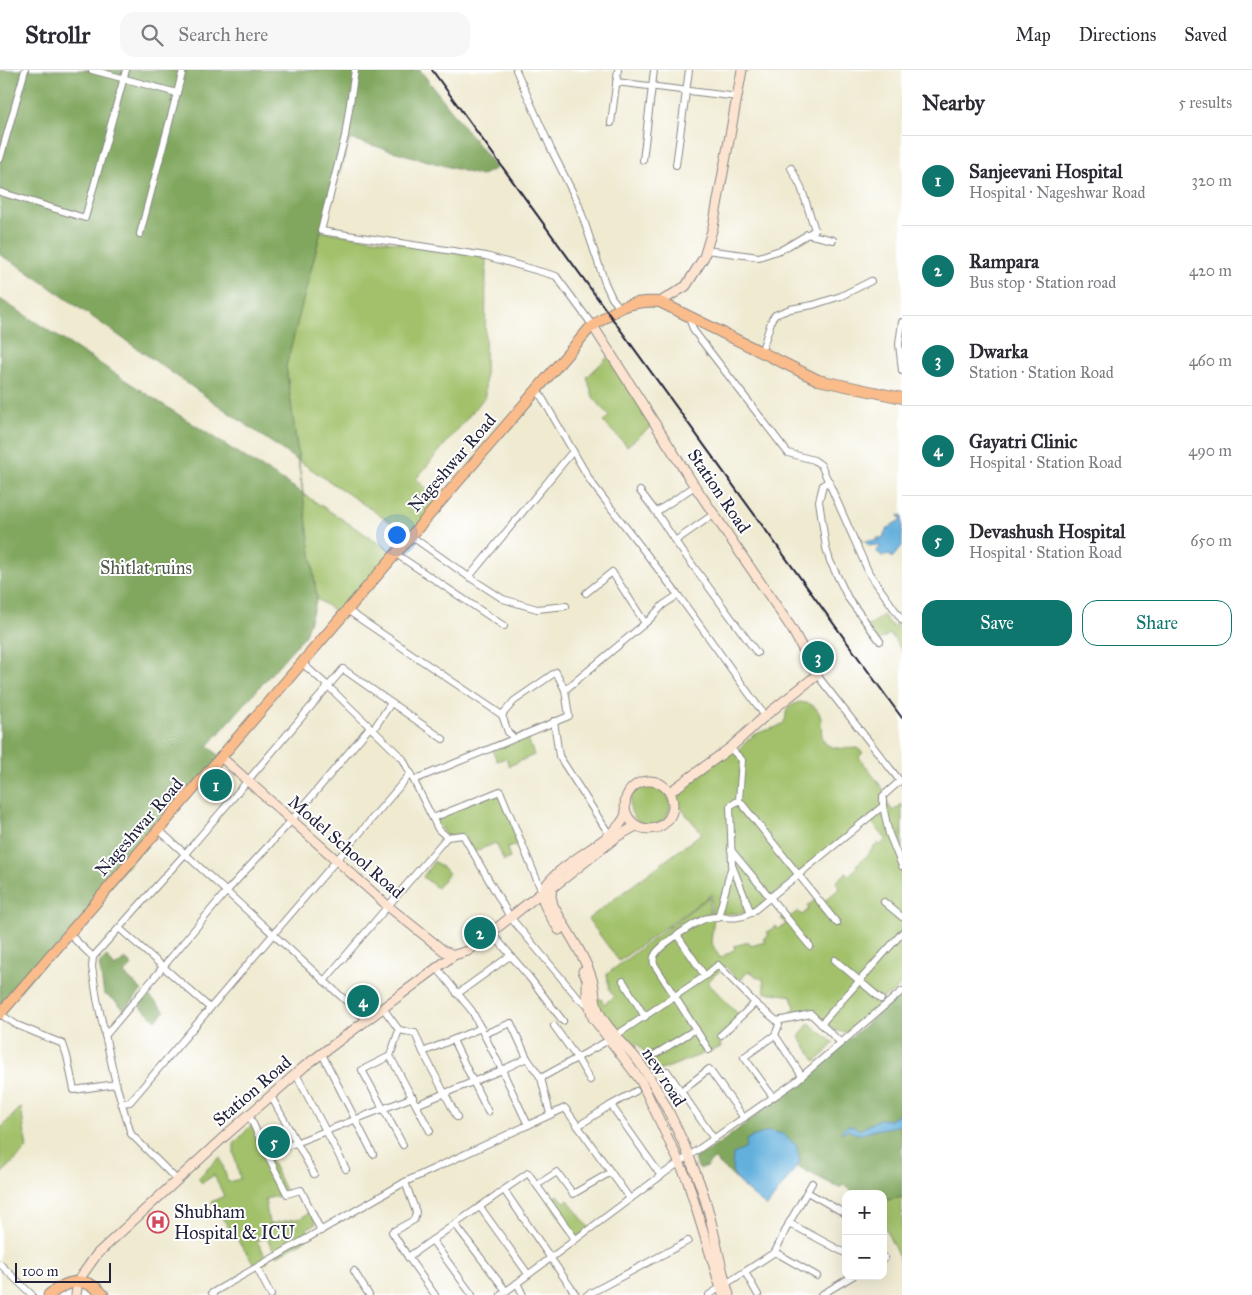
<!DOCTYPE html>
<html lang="en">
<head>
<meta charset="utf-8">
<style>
  :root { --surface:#fff; --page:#f7f7f7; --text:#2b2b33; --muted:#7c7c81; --line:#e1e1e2; --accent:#0f766e }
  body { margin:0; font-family:"IM FELL Great Primer",serif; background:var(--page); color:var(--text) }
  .controls { position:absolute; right:15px; bottom:15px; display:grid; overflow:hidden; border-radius:10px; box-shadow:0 5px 20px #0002 }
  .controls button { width:45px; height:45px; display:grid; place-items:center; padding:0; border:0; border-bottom:1px solid var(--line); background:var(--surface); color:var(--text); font:25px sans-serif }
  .scale { position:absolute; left:15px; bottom:12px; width:96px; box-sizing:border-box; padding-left:5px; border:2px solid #22223b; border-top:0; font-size:14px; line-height:18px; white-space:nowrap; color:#22223b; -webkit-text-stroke:4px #fff; paint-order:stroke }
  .you { position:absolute; left:396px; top:464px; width:18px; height:18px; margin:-12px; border:4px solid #fff; border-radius:50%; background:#1a73e8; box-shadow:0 0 0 8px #1a73e833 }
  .badge { display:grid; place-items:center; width:32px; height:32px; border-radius:50%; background:var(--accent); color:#fff; font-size:16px; font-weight:700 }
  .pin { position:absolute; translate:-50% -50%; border:2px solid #fff; box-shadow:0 1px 5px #0006 }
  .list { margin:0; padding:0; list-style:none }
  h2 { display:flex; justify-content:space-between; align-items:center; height:65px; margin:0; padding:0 20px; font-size:21px }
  h2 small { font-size:16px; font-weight:400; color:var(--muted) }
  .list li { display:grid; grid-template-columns:32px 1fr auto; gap:15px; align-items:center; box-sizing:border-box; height:90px; padding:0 20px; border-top:1px solid var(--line) }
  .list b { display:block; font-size:19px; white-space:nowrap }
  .list p { margin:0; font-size:16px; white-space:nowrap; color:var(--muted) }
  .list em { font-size:16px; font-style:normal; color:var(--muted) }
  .actions { display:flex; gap:10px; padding:15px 20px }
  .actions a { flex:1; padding:11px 0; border:1px solid var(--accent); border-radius:15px; text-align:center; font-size:18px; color:var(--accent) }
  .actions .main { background:var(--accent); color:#fff }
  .icon { flex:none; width:28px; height:28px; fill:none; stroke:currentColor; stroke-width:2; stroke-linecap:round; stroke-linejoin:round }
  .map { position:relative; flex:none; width:902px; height:1225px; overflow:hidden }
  header { display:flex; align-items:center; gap:30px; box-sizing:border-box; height:70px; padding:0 25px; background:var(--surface); border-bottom:1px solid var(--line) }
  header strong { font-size:24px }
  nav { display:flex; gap:28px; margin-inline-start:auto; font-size:18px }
  .search { width:350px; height:45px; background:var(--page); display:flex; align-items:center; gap:12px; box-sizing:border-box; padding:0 18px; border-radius:15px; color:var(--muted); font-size:19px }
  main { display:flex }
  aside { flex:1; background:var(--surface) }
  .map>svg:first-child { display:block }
  .green { fill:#a2c16a; stroke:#627252 }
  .forest { fill:#81a75e; stroke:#52644c }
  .water { fill:#64b0dd; stroke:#43698c }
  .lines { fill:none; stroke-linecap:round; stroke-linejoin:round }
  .street-casing { stroke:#888686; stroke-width:8 }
  .secondary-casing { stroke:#888686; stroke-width:11 }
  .primary-casing { stroke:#888686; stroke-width:12 }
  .highway-casing { stroke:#888686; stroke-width:13 }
  .street { stroke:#fff; stroke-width:6 }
  .secondary { stroke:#fde4d1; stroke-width:9 }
  .primary { stroke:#fabc8b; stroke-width:10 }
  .highway { stroke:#fabc8b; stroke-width:11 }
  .rail { stroke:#22223b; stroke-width:2 }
  .labels { text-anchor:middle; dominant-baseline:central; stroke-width:4; stroke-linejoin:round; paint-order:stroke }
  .street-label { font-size:18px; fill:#22223b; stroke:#fff }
  .park-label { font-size:18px; fill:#4f5a4b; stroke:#fff }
  .poi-label { font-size:18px; fill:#22223b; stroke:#fff; text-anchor:start }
</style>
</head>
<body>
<header>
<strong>Strollr</strong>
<div class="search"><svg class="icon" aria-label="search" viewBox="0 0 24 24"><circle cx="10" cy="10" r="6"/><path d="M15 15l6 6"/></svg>Search here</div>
<nav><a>Map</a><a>Directions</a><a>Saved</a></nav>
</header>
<main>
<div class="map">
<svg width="902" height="1225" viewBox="0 0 902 1225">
  <rect width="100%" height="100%" fill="#fff"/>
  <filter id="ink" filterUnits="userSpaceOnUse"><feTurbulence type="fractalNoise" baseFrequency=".02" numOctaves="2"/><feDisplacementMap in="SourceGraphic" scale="10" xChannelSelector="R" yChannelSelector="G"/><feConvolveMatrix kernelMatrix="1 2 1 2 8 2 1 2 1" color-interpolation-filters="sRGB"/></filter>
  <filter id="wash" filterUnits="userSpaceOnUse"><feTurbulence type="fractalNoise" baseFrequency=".0096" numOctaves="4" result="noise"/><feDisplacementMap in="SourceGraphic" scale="20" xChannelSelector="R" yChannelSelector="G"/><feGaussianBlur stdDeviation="1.12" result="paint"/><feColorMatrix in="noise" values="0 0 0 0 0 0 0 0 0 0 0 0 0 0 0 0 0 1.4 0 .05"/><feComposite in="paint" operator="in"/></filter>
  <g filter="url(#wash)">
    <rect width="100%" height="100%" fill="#efead0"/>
    <!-- green -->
    <g class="green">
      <polygon points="321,161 486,186 485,327 416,409 441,431 411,466 299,391 286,296"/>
      <polygon points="611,284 655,353 627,376 603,352 609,346 593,327 587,307"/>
      <polygon points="303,424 396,484 342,546 317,529"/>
      <polygon points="883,545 893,557 902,550 902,581 890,564 873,574 863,560"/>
      <path d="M800 632C803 633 809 633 812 635 836 651 799 683 857 678L863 683 859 687 886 723 884 729 893 741 902 734V913L893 923 884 927 879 934 847 962C824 964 825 934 795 945L791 943 795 938 792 926C785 925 771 922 765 923L763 909 757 907 751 902 746 903 742 909H737L725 896 707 912 741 947 719 966 721 977 651 1004 644 996V990L647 986 638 974 629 980 614 961 594 929H601L604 934 614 927 609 919 607 904 710 826 709 846 714 847 711 872 720 888 735 879 734 876 749 872 751 876 765 872 763 869 769 865 767 862 776 856 779 859 786 854 781 848 787 844 790 847 798 841 802 845 809 839 807 836 815 830 822 833 840 818 836 812 846 803 849 805 857 797 856 795 870 783 869 782 878 773 881 775 886 769 868 748 751 843 711 844 712 824 619 891 588 849 702 763 673 729 670 722 730 678 736 684C742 677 748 668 756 664 764 660 775 659 782 654 791 646 778 639 800 632Z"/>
      <polygon points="526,663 534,685 509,696 506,688 497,691 491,677"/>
      <circle cx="650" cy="735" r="20"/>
      <polygon points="500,721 522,774 507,778 510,788 504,791 496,773 473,782 463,765 447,767 433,748"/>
      <polygon points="434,791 449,803 437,818 423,807"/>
      <polygon points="809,953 834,973 816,992 799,967"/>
      <polygon points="21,1037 27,1079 0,1105 0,1059"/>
      <polygon points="253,1053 287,1124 265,1129 269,1154 301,1148 311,1141 316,1154 307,1158 311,1166 277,1186 266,1168 257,1171 268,1191 257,1198 211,1132 224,1126 214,1105 202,1113 198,1108 220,1087 228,1112 240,1109 234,1083 234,1074"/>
      <polygon points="558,1125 564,1132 568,1130 589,1158 575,1169 548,1131"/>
      <polygon points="902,1127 902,1194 883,1154 883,1131"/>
    </g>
    <!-- forest -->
    <g class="forest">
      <polygon points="0,0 420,0 496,98 481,106 350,69 321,161 286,296 317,529 305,565 208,676 221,687 0,944 0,229 241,385 303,423 298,391 18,195 0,185"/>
      <polygon points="106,886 115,897 125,889 132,895 124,904 142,920 125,940 114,930 104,924 99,893"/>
      <path d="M902 923V1127L883 1131V1124H856L844 1115 839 1118 797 1096 800 1092 745 1079 733 1103 739 1112 714 1089 706 1097 699 1099 694 1088C717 1078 735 1061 754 1047 805 1008 854 965 902 923Z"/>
      <polygon points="148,925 165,941 156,950 140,936"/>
    </g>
    <!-- water -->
    <g class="water">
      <path d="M902 445V476L892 488 890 485 882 486 876 481 881 477 875 475 869 476 865 471 879 470 877 468H883C884 460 894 452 902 450L898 446Z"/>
      <polygon points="902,1042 902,1055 875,1060 862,1064 857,1064 848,1060 840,1063 846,1056 853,1056 860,1060 879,1049 890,1050"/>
      <path d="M769 1061 783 1064 796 1075 800 1092 767 1137C758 1129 737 1115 733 1103 731 1098 733 1090 733 1084L745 1079 747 1069Z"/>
    </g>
  </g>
  <g filter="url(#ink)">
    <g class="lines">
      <!-- street casing -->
      <g class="street-casing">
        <g id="street">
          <polyline points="92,0 177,23"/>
          <polyline points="355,0 345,66 321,161 486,186 556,206 593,256"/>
          <polyline points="516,0 551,79 578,133 605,213 612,228 620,238"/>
          <polyline points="616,12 738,27"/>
          <polyline points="611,53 618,0"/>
          <polyline points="0,89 25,0"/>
          <polyline points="643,90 654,0"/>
          <polyline points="676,95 689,0"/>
          <polyline points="0,122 85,148 126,0"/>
          <polyline points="140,164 183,0"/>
          <polyline points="807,164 833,170"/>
          <polyline points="706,180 759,187 783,179 815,160 801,117 791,98"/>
          <polyline points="688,246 694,261 788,383 814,390 821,395 869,503 902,550"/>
          <polyline points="902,252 899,274 902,301"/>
          <polyline points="761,283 772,249 775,245 790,239 813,235 841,226 871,211"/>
          <polyline points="537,319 591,412 678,525"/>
          <polyline points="829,411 823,415 819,431 826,478 830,491 848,528 880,571"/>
          <polyline points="695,416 656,442 675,471 714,444"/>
          <polyline points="640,421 656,442"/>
          <polyline points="411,466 469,507 573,381"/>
          <polyline points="675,471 757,583"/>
          <polyline points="396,484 504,556"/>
          <polyline points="469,507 503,529 537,539 566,536"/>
          <polyline points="586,523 612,502 645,553"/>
          <polyline points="347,540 502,645"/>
          <polyline points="302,593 328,616 403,689 438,759 447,767 463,765 510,847 579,929 590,936"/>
          <polyline points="565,620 649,550 663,535 678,525 765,646"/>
          <polyline points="554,651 559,686 609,764"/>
          <polyline points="373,660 391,633"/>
          <polyline points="730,678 742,690 739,730 837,853"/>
          <polyline points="414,710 569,646 565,620 556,602 514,631 502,645 508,662 514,668"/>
          <polyline points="739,730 730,736 732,795 751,843 883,736 883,726 900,711 817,605"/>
          <polyline points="883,736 889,764 902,796"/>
          <polyline points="433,748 500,721 542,822"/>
          <polyline points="159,760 367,950"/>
          <polyline points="731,780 810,876"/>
          <polyline points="884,832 902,847"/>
          <polyline points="718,848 732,795"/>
          <polyline points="119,858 210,938"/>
          <polyline points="491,862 529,907 563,951"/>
          <polyline points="69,864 93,887"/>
          <polyline points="835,890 881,929"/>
          <polyline points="437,898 472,941 502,1000 527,988 541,1008 609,970 705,906 677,865"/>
          <polyline points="705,906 718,895 755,933 777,951 779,955 775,965"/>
          <polyline points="324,911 447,767"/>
          <polyline points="623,911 645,947"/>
          <polyline points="457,924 507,888 512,887"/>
          <polyline points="383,938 399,960 415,963 423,982 481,958"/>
          <polyline points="0,944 17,955 63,974 67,986 74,1020 116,1014"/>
          <polyline points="777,951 811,944 841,973"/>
          <polyline points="821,954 902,863"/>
          <polyline points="554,956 577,988 590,1010"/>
          <polyline points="399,960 390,986 416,1035 502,1000 528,1055"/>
          <polyline points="484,964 511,953 527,988"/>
          <polyline points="721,965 755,933"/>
          <polyline points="105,966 226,822 291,751 370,657"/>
          <polyline points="453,970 488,1042"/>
          <path d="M709 980 654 894C653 890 653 887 656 883 662 874 698 850 708 848 724 844 733 852 751 843"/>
          <polyline points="423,982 457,1047"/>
          <polyline points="322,984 373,1084"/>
          <polyline points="390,986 362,1000 403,1075"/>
          <polyline points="651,987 696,959"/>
          <polyline points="667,1001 714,1069"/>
          <polyline points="296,1004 346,1099"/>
          <polyline points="541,1008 550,1044"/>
          <polyline points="681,1021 709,999 744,1048"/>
          <polyline points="271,1026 314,1104"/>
          <polyline points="773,1027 744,987 775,965 802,1006"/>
          <polyline points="121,1033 130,1032 411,703"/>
          <polyline points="416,1035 430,1061"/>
          <polyline points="611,1035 636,1021"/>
          <polyline points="249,1045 267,1084 413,1027"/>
          <polyline points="578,1056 611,1035 661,1106"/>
          <polyline points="267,1084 287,1124 301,1120 321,1161"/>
          <polyline points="177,1110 131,1064 116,1014 97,929 92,897 93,887 185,784 343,599 443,669"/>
          <polyline points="405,1112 416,1142 414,1150 392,1162 408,1187"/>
          <polyline points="537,1115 557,1102 573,1124 611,1102"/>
          <polyline points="504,1120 576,1225"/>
          <polyline points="807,1122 846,1144"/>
          <polyline points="480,1137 528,1204"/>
          <polyline points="789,1153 845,1183"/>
          <polyline points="455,1154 506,1221"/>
          <polyline points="432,1170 472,1225"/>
          <polyline points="775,1182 817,1206"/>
          <polyline points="883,1189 885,1188"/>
          <polyline points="0,1194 32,1225"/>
          <polyline points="257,1198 271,1225"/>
          <polyline points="354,1201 369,1225"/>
          <polyline points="745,1202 758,1225"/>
          <polyline points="517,1213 523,1225"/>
          <polyline points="213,1225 212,1223 405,1112 565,1038 630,1129"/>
          <polyline points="435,1225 408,1187 528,1103 575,1169"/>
          <polyline points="501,1225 666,1102 795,1012 902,921"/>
          <polyline points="587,1225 688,1171"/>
          <polyline points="709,1225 775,1182 789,1153 812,1113"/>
          <polyline points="821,1225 853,1206"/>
        </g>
      </g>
      <!-- secondary casing -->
      <g class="secondary-casing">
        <g id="secondary">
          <polyline points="660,232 686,216 704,187 713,157 742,0"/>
          <polyline points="593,256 692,412 792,559 817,605 765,646 730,678 670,722"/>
          <polyline points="221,687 389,837 444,881 454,885"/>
          <circle cx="649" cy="735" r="24"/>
          <path d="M552 818 551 826 553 835C565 859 584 883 592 909 596 920 593 931 599 942 608 961 626 975 639 992 661 1022 683 1069 696 1104 712 1142 717 1185 729 1225"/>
          <polyline points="547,820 552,818 618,766 636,756"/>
          <path d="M542 822C542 836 552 848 559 860"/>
          <polyline points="583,901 587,909 587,926 593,948 641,1011 687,1109 723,1225"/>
          <path d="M76 1225 78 1211 97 1184 226 1065 305 996 454 885 468 881 542 822C558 790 614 774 626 744"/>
        </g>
      </g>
      <!-- primary casing -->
      <g class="primary-casing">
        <path id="primary" d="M0 944 589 259C615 240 626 230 660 232L818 310 902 328"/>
      </g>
      <!-- highway casing -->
      <g class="highway-casing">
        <path id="highway" d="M49 1225C68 1210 86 1205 103 1225"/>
      </g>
      <!-- street -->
      <use href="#street" class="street"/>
      <!-- secondary -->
      <use href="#secondary" class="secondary"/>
      <!-- primary -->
      <use href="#primary" class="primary"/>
      <!-- highway -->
      <use href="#highway" class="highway"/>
      <!-- rail -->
      <polyline class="rail" points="432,0 902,648"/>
    </g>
  </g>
  <!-- icons -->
  <defs>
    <g id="hospital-ring" transform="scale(1.125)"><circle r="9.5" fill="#fff" stroke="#d1495b" stroke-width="1.5"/><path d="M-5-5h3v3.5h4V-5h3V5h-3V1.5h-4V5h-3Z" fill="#d1495b"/></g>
  </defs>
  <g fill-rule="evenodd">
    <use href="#hospital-ring" x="158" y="1152"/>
  </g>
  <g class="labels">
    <!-- street labels -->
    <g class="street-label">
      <text transform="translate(452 393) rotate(-49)">Nageshwar Road</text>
      <text transform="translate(719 421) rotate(56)">Station Road</text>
      <text transform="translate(139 757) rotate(-49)">Nageshwar Road</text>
      <text transform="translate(346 777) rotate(41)">Model School Road</text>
      <text transform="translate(664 1007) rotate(58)">new road</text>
      <text transform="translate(252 1021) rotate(-41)">Station Road</text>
    </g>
    <!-- park labels -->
    <g class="park-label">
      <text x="146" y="498">Shitlat ruins</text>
    </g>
    <!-- poi labels -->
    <g class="poi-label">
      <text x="174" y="1142">Shubham<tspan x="174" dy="21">Hospital &amp; ICU</tspan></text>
    </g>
  </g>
</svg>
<div class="controls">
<button>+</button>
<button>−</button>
</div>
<div class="scale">100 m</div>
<div class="you"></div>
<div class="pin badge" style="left:216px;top:715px">1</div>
<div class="pin badge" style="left:480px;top:863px">2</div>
<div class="pin badge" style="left:818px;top:587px">3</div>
<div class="pin badge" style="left:363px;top:931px">4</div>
<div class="pin badge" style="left:274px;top:1072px">5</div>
</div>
<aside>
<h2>Nearby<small>5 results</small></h2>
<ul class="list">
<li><span class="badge">1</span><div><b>Sanjeevani Hospital</b><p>Hospital · Nageshwar Road</p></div><em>320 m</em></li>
<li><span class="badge">2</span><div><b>Rampara</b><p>Bus stop · Station road</p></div><em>420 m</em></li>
<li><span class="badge">3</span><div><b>Dwarka</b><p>Station · Station Road</p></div><em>460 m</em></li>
<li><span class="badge">4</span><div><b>Gayatri Clinic</b><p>Hospital · Station Road</p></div><em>490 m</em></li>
<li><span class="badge">5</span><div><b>Devashush Hospital</b><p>Hospital · Station Road</p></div><em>650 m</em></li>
</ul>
<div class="actions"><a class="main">Save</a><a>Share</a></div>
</aside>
</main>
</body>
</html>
